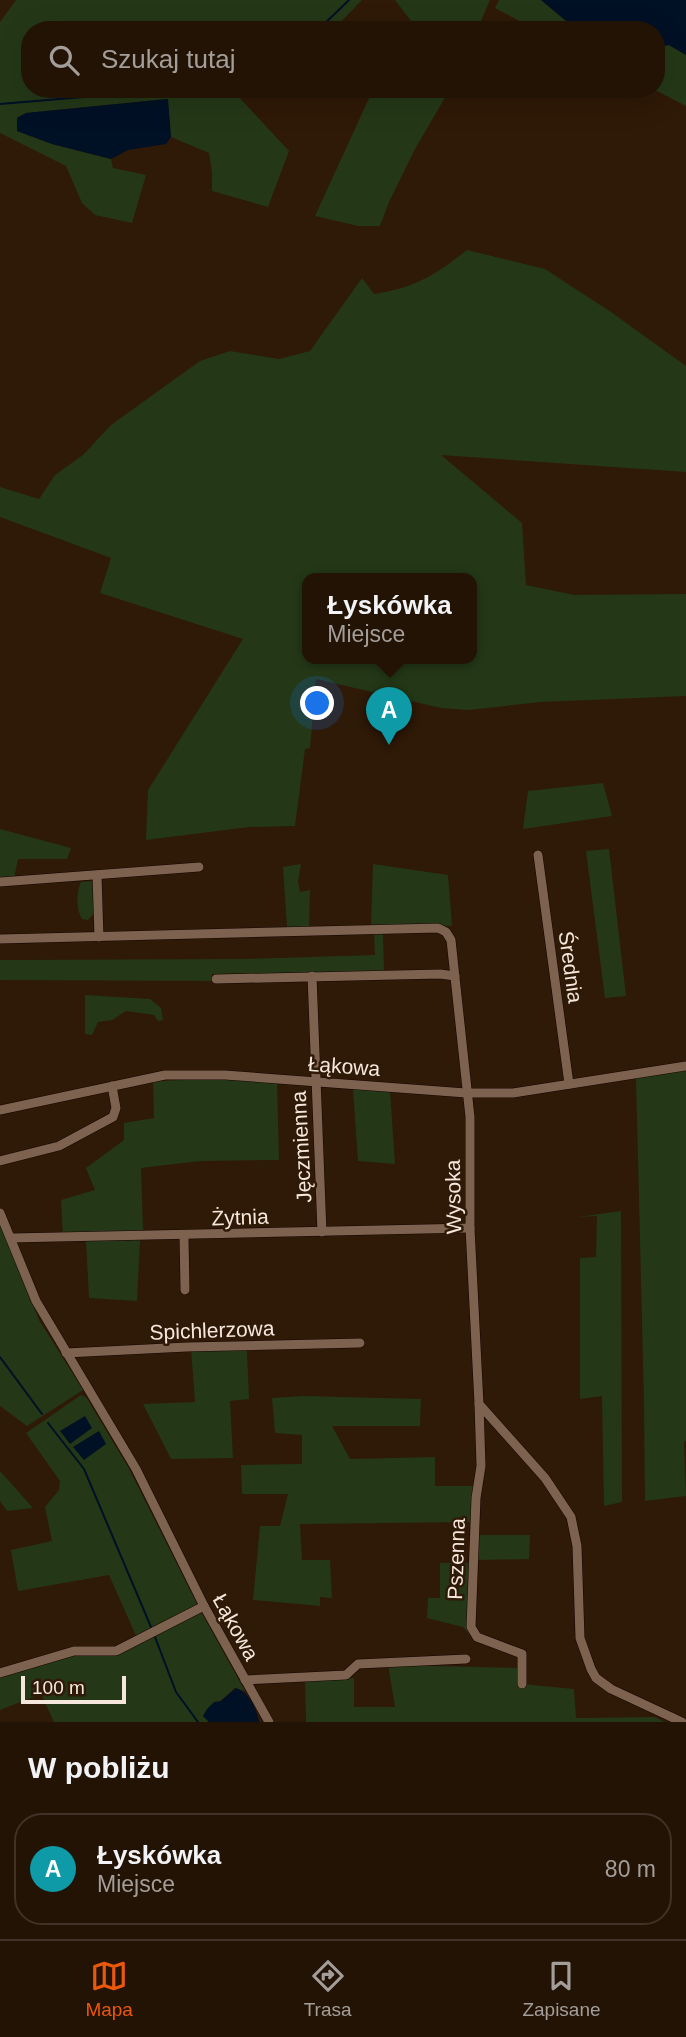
<!DOCTYPE html>
<html lang="pl">
<head>
<meta charset="utf-8">
<style>
  :root { --surface:#231305; --page:#2b1c0f; --text:#f1f3f6; --muted:#a39e9a; --line:#403227; --accent:#ea580c }
  body { margin:0; font-family:Helvetica,sans-serif; background:var(--page); color:var(--text) }
  .scale { position:absolute; left:21px; bottom:18px; width:105px; box-sizing:border-box; padding-left:7px; border:4px solid #f6e7dc; border-top:0; font-size:19px; line-height:24px; white-space:nowrap; color:#f6e7dc; -webkit-text-stroke:5px #2f1907; paint-order:stroke }
  .you { position:absolute; left:318px; top:704px; width:24px; height:24px; margin:-18px; border:5px solid #fff; border-radius:50%; background:#1a73e8; box-shadow:0 0 0 10px #1a73e833 }
  .badge { display:grid; place-items:center; width:46px; height:46px; border-radius:50%; background:var(--accent); color:#fff; font-size:23px; font-weight:700 }
  .pin { position:absolute; translate:-50% -58px; filter:drop-shadow(0 2px 4px #0008) }
  .pin::after { content:''; position:absolute; top:37px; width:24px; height:21px; background:inherit; clip-path:polygon(0 0,100% 0,50% 100%) }
  .popup { position:absolute; left:302px; top:573px; width:175px; height:91px; box-sizing:border-box; display:grid; place-content:center; border-radius:14px; background:var(--surface); filter:drop-shadow(0 2px 5px #0005); font-size:23px; white-space:nowrap; color:var(--muted) }
  .popup b { font-size:26px; color:var(--text) }
  .popup::after { content:''; position:absolute; left:50%; top:100%; margin-left:-14px; border:14px solid transparent; border-top-color:var(--surface) }
  .list { margin:0; padding:0; list-style:none }
  h2 { display:flex; justify-content:space-between; align-items:center; height:91px; margin:0; padding:0 28px; font-size:30px }
  h2 small { font-size:23px; font-weight:400; color:var(--muted) }
  .list li { display:grid; grid-template-columns:46px 1fr auto; gap:21px; align-items:center; box-sizing:border-box; height:112px; margin:0 14px 14px; padding:0 14px; border:2px solid var(--line); border-radius:28px }
  .list b { display:block; font-size:26px; white-space:nowrap }
  .list p { margin:0; font-size:23px; white-space:nowrap; color:var(--muted) }
  .list em { font-size:23px; font-style:normal; color:var(--muted) }
  .icon { flex:none; width:38px; height:38px; fill:none; stroke:currentColor; stroke-width:2; stroke-linecap:round; stroke-linejoin:round }
  .map { position:relative; flex:none; width:686px; height:1722px; overflow:hidden }
  .search { position:absolute; background:var(--surface); box-shadow:0 7px 28px #0002; left:21px; right:21px; top:21px; height:77px; display:flex; align-items:center; gap:18px; box-sizing:border-box; padding:0 24px; border-radius:28px; color:var(--muted); font-size:26px }
  .sheet { height:217px; background:var(--surface) }
  nav { display:flex; justify-content:space-around; align-items:center; box-sizing:border-box; height:98px; border-top:2px solid var(--line); background:var(--surface); font-size:19px; color:var(--muted) }
  nav a { display:grid; justify-items:center; gap:4px }
  nav .on { color:var(--accent) }
  .map>svg:first-child { display:block }
  .green { fill:#243817; fill-rule:evenodd }
  .water { fill:#001025 }
  .lines { fill:none; stroke-linecap:round; stroke-linejoin:round }
  .stream { stroke:#001025; stroke-width:2 }
  .minor-casing { stroke:#160400; stroke-width:10 }
  .minor { stroke:#7c624f; stroke-width:9 }
  .labels { text-anchor:middle; dominant-baseline:central; stroke-width:5; stroke-linejoin:round; paint-order:stroke }
  .street-label { font-size:21px; fill:#f6e7dc; stroke:#2f1907 }
</style>
</head>
<body>
<div class="map">
<svg width="686" height="1722" viewBox="0 0 686 1722">
  <rect width="100%" height="100%" fill="#2f1907"/>
  <!-- green -->
  <g class="green">
    <polygon points="16,0 362,0 333,30 30,30 30,89 250,89 238,96 289,151 268,207 212,191 212,172 209,153 171,137 167,99 26,113 17,118 17,131 52,144 111,159 113,168 146,175 132,223 95,215 82,203 66,166 0,133 0,22"/>
    <polygon points="395,0 490,0 477,30 418,30"/>
    <polygon points="499,0 541,0 577,30 536,30 495,8"/>
    <polygon points="669,45 686,55 686,106 653,89 656,89 656,47"/>
    <polygon points="376,89 450,89 415,149 389,202 380,226 358,226 315,216 370,96"/>
    <path d="M467 250 545 269 611 312 686 366V472L441 455 522 523 526 585 574 595 686 594V696L541 702 468 710 441 708 316 679 310 748 305 749 295 826 249 827 146 840 148 790 243 639 100 593 111 558 0 517V487L39 499 55 475 83 455 111 425 200 361 230 351 279 359 310 351 362 278 374 294C415 288 435 275 467 250ZM307 579H471V659H307Z"/>
    <polygon points="603,783 612,816 523,829 528,791"/>
    <polygon points="0,829 71,848 67,859 18,859 14,879 0,880"/>
    <polygon points="609,849 626,996 605,998 586,851"/>
    <polygon points="301,864 298,881 300,892 310,890 309,927 287,927 283,867"/>
    <polygon points="373,864 448,875 452,926 371,925"/>
    <path d="M92 881 96 911 88 920 82 919C76 909 76 893 81 882Z"/>
    <polygon points="374,932 383,932 384,971 212,974 212,981 0,980 0,960 248,959 375,955"/>
    <polygon points="85,995 150,999 161,1008 163,1020 158,1021 154,1015 126,1011 112,1020 98,1022 92,1035 85,1034"/>
    <polygon points="686,1070 686,1441 684,1442 686,1496 645,1501 644,1403 636,1076"/>
    <polygon points="223,1079 277,1082 279,1160 200,1161 141,1168 143,1230 63,1237 61,1200 95,1190 86,1168 124,1140 124,1123 154,1118 153,1081"/>
    <polygon points="353,1089 390,1090 395,1164 358,1161"/>
    <polygon points="621,1211 622,1502 604,1506 602,1396 580,1399 580,1258 596,1257 597,1216 578,1217"/>
    <polygon points="0,1223 39,1320 83,1390 27,1426 0,1406"/>
    <polygon points="140,1240 137,1301 89,1298 86,1241"/>
    <polygon points="191,1349 247,1350 249,1399 230,1401 233,1458 171,1459 143,1404 195,1402"/>
    <polygon points="81,1395 86,1397 128,1467 198,1606 137,1638 109,1575 18,1591 11,1550 52,1541 45,1507 59,1490 60,1481 26,1433"/>
    <polygon points="303,1396 421,1399 420,1426 332,1426 350,1459 435,1457 435,1486 473,1486 471,1522 300,1524 302,1560 330,1560 332,1598 320,1597 320,1606 253,1600 260,1526 280,1526 288,1494 242,1494 241,1465 302,1464 302,1435 275,1433 272,1398"/>
    <polygon points="0,1471 33,1508 7,1511 0,1501"/>
    <polygon points="477,1535 530,1535 529,1559 476,1560"/>
    <polygon points="440,1563 469,1563 469,1634 463,1627 427,1618 428,1598 440,1598"/>
    <polygon points="201,1612 245,1691 235,1688 203,1716 209,1722 54,1722 41,1694 0,1710 0,1676 71,1656 116,1654"/>
    <polygon points="388,1665 525,1668 522,1684 574,1689 576,1718 655,1717 664,1722 306,1722 305,1680 354,1678 354,1707 395,1707"/>
  </g>
  <!-- water -->
  <g class="water">
    <polygon points="541,0 686,0 686,55 669,45 656,47 656,30 577,30"/>
    <polygon points="168,99 171,137 166,144 128,150 111,159 52,144 17,131 17,118 26,113"/>
    <polygon points="85,1416 92,1428 70,1444 60,1431"/>
    <polygon points="99,1431 106,1444 84,1460 73,1447"/>
    <path d="M236 1688C250 1693 256 1708 259 1722H209L203 1716 207 1709 214 1702 221 1701Z"/>
  </g>
  <g class="lines">
    <!-- stream -->
    <g class="stream">
      <polyline points="318,30 349,0"/>
      <polyline points="0,104 179,89"/>
      <polyline points="0,1357 42,1414"/>
      <polyline points="48,1423 84,1469 151,1627"/>
      <polyline points="155,1637 176,1692 198,1722"/>
    </g>
    <!-- minor casing -->
    <g class="minor-casing">
      <g id="minor">
        <polyline points="538,855 569,1084"/>
        <polyline points="97,875 99,937"/>
        <polyline points="0,882 199,867"/>
        <polyline points="0,939 438,928 446,932 451,940 470,1117 470,1228 479,1404 545,1478 571,1517 577,1546 580,1638 591,1669 596,1678 611,1689 682,1722"/>
        <polyline points="312,976 322,1232"/>
        <polyline points="216,979 440,974 455,976"/>
        <polyline points="0,1110 165,1075 225,1075 466,1093 513,1093 686,1066"/>
        <polyline points="0,1161 59,1146 113,1117 116,1108 112,1086"/>
        <polyline points="0,1213 36,1301 136,1469 204,1606 269,1722"/>
        <polyline points="184,1236 185,1290"/>
        <polyline points="11,1238 470,1228"/>
        <polyline points="66,1353 187,1347 360,1343"/>
        <polyline points="479,1404 481,1466 476,1498 471,1627 477,1637 522,1654 522,1684"/>
        <polyline points="0,1673 74,1651 116,1651 204,1606"/>
        <polyline points="245,1680 346,1675 358,1664 466,1659"/>
      </g>
    </g>
    <!-- minor -->
    <use href="#minor" class="minor"/>
  </g>
  <g class="labels">
    <!-- street labels -->
    <g class="street-label">
      <text transform="translate(571 967) rotate(82)">Średnia</text>
      <text transform="translate(344 1066) rotate(4)">Łąkowa</text>
      <text transform="translate(301 1147) rotate(-93)">Jęczmienna</text>
      <text transform="translate(453 1197) rotate(-91)">Wysoka</text>
      <text transform="translate(240 1217) rotate(-2)">Żytnia</text>
      <text transform="translate(212 1330) rotate(-2)">Spichlerzowa</text>
      <text transform="translate(456 1559) rotate(-88)">Pszenna</text>
      <text transform="translate(236 1627) rotate(61)">Łąkowa</text>
    </g>
  </g>
</svg>
<div class="scale">100 m</div>
<div class="you"></div>
<div class="pin badge" style="left:389px;top:745px;background:#0f9aa8">A</div>
<div class="popup"><b>Łyskówka</b>Miejsce</div>
<div class="search"><svg class="icon" aria-label="search" viewBox="0 0 24 24"><circle cx="10" cy="10" r="6"/><path d="M15 15l6 6"/></svg>Szukaj tutaj</div>
</div>
<section class="sheet">
<h2>W pobliżu<small></small></h2>
<ul class="list">
<li><span class="badge" style="background:#0f9aa8">A</span><div><b>Łyskówka</b><p>Miejsce</p></div><em>80 m</em></li>
</ul>
</section>
<nav>
<a class="on"><svg class="icon" aria-label="map" viewBox="0 0 24 24"><path d="M3 6l6-2 6 2 6-2v14l-6 2-6-2-6 2zM9 4v14M15 6v14"/></svg>Mapa</a>
<a><svg class="icon" aria-label="directions" viewBox="0 0 24 24"><path d="M12 3l9 9-9 9-9-9zM9 14v-3h6M13 9l2 2-2 2"/></svg>Trasa</a>
<a><svg class="icon" aria-label="saved" viewBox="0 0 24 24"><path d="M7 4h10v16l-5-4-5 4z"/></svg>Zapisane</a>
</nav>
</body>
</html>
